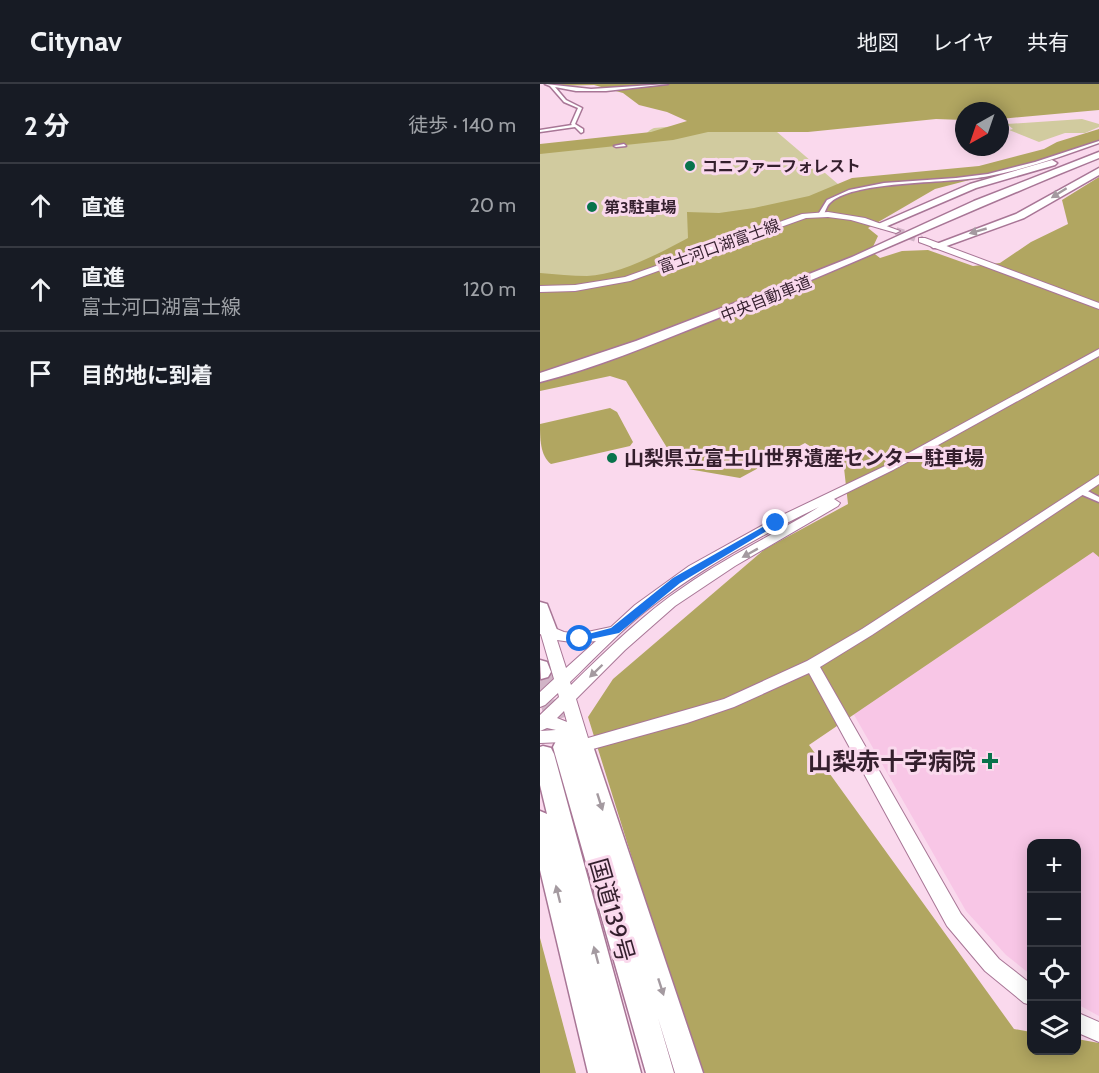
<!DOCTYPE html>
<html lang="ja">
<head>
<meta charset="utf-8">
<style>
  :root { --surface:#171b24; --page:#242831; --text:#f1f3f6; --muted:#9ea1a6; --line:#363941 }
  body { margin:0; font-family:Cabin,"Noto Sans JP",sans-serif; background:var(--page); color:var(--text) }
  .controls { position:absolute; right:18px; bottom:18px; display:grid; overflow:hidden; border-radius:12px; box-shadow:0 3px 15px #0003 }
  .controls button { width:54px; height:54px; display:grid; place-items:center; padding:0; border:0; border-bottom:2px solid var(--line); background:var(--surface); color:var(--text); font:30px sans-serif }
  .compass { position:absolute; left:415px; top:18px; width:54px; height:54px; border-radius:50%; background:var(--surface); box-shadow:0 3px 15px #0003; rotate:220deg }
  .stop { position:absolute; width:18px; height:18px; margin:-14px; border:4px solid #1a73e8; border-radius:50%; background:#fff }
  .stop.end { background:#1a73e8; border-color:#fff; box-shadow:0 2px 6px #0008 }
  .list { margin:0; padding:0; list-style:none }
  h2 { display:flex; justify-content:space-between; align-items:center; height:78px; margin:0; padding:0 24px; font-size:26px }
  h2 small { font-size:20px; font-weight:400; color:var(--muted) }
  .list li { display:grid; grid-template-columns:39px 1fr auto; gap:18px; align-items:center; box-sizing:border-box; height:84px; padding:0 24px; border-top:2px solid var(--line) }
  .list b { display:block; font-size:22px; white-space:nowrap }
  .list p { margin:0; font-size:20px; white-space:nowrap; color:var(--muted) }
  .list em { font-size:20px; font-style:normal; color:var(--muted) }
  .icon { flex:none; width:33px; height:33px; fill:none; stroke:currentColor; stroke-width:2; stroke-linecap:round; stroke-linejoin:round }
  .map { position:relative; flex:none; width:559px; height:989px; overflow:hidden }
  header { display:flex; align-items:center; gap:36px; box-sizing:border-box; height:84px; padding:0 30px; background:var(--surface); border-bottom:2px solid var(--line) }
  header strong { font-size:28px }
  nav { display:flex; gap:33px; margin-inline-start:auto; font-size:21px }
  main { display:flex }
  aside { flex:1; background:var(--surface) }
  .map>svg:first-child { display:block }
  .built { fill:#f8c6e6 }
  .green { fill:#d1cb9f }
  .forest { fill:#b1a661 }
  .lines { fill:none; stroke-linecap:round; stroke-linejoin:round }
  .secondary-tunnel { stroke:#d2b4c7; stroke-width:8; stroke-dasharray:8 4.5; stroke-linecap:butt }
  .highway-tunnel { stroke:#d2b4c7; stroke-width:20; stroke-dasharray:20 10; stroke-linecap:butt }
  .street-casing { stroke:#a87696; stroke-width:3 }
  .secondary-casing { stroke:#a87696; stroke-width:2 }
  .highway-casing { stroke:#a87696; stroke-width:3 }
  .street { fill:#fff; fill-rule:evenodd }
  .secondary { fill:#fff; fill-rule:evenodd }
  .highway { fill:#fff; fill-rule:evenodd }
  .oneway { fill:#a49aa0 }
  .route { fill:#1a73e8 }
  .poi-dot { fill:#08734c; stroke:#fad9ed; stroke-width:2 }
  .labels { text-anchor:middle; dominant-baseline:central; stroke-width:6; stroke-linejoin:round; paint-order:stroke }
  .far-poi-label { font-size:16px; font-weight:bold; fill:#341f2d; stroke:#fad9ed; text-anchor:start }
  .far-street-label { font-size:16px; fill:#341f2d; stroke:#fad9ed }
  .poi-label { font-size:20px; font-weight:bold; fill:#341f2d; stroke:#fad9ed; text-anchor:start }
  .near-poi-label { font-size:24px; font-weight:bold; fill:#341f2d; stroke:#fad9ed; text-anchor:end }
  .near-street-label { font-size:24px; fill:#341f2d; stroke:#fad9ed }
</style>
</head>
<body>
<header>
<strong>Citynav</strong>
<nav><a>地図</a><a>レイヤ</a><a>共有</a></nav>
</header>
<main>
<aside>
<h2>2 分<small>徒歩 · 140 m</small></h2>
<ul class="list">
<li><svg class="icon" aria-label="ahead" viewBox="0 0 24 24"><path d="M12 20V5M6 11l6-6 6 6"/></svg><div><b>直進</b></div><em>20 m</em></li>
<li><svg class="icon" aria-label="ahead" viewBox="0 0 24 24"><path d="M12 20V5M6 11l6-6 6 6"/></svg><div><b>直進</b><p>富士河口湖富士線</p></div><em>120 m</em></li>
<li><svg class="icon" aria-label="arrive" viewBox="0 0 24 24"><path d="M6 21V4h12l-3 4 3 4H6"/></svg><div><b>目的地に到着</b></div></li>
</ul>
</aside>
<div class="map">
<svg width="559" height="989" viewBox="0 0 559 989">
  <rect width="100%" height="100%" fill="#fad9ed"/>
  <!-- built -->
  <polygon class="built" points="559,464 559,932 537,920 536,760 491,760 491,891 466,871 426,827 293,594"/>
  <!-- green -->
  <g class="green">
    <polygon points="542,35 559,40 559,43 545,49 525,49 499,58 469,46 473,45 467,40"/>
    <path d="M150 41 230 42 305 106 117 182 0 201V69L93 59C106 56 105 47 114 44Z"/>
  </g>
  <!-- forest -->
  <g class="forest">
    <polygon points="4,0 559,0 559,26 460,35 460,27 424,27 424,36 396,35 268,48 168,48 133,56 0,70 0,60 111,48 147,37 127,28 99,21 83,9 54,1 12,2"/>
    <path d="M559 45V56L498 78 395 105 328 144 338 152 331 167 340 174 362 167 388 166 433 182 460 179 491 158 528 140 522 116 559 93V473L553 468 269 661 474 945 491 948V966H536L537 955 559 959V989H159L48 633 73 595 225 465 308 420 304 384 265 359 200 394 148 385 129 367 86 297 70 292 0 307V189C16 190 32 192 47 192 79 191 120 169 148 154L147 128 179 129 214 124 269 112 312 94 439 82 504 65 517 58Z"/>
    <path d="M70 324 77 328 93 358 90 362 11 380C0 372 0 354 0 340Z"/>
    <polygon points="0,854 36,989 0,989"/>
  </g>
  <g class="lines">
    <!-- secondary-tunnel -->
    <polyline class="secondary-tunnel" points="356,147 382,156"/>
    <!-- highway-tunnel -->
    <polyline class="highway-tunnel" points="1,588 18,644"/>
    <!-- street casing -->
    <g class="street-casing">
      <g id="street">
        <polygon points="5,0 51,5 128,0 66,7 36,7 15,3 26,16 42,24 35,40 43,45 43,48 41,49 35,43 0,48 0,46 32,41 31,40 38,24 24,18 10,2"/>
        <path d="M559 57V59C523 72 486 85 449 92 412 100 316 96 291 118 287 121 286 126 284 130L279 129 287 116 309 106 344 99 416 94 448 90 495 78Z"/>
        <polygon points="84,60 86,62 76,63 74,62"/>
        <polygon points="538,405 544,405 559,413 559,418 538,409 537,407"/>
      </g>
    </g>
    <!-- secondary casing -->
    <g class="secondary-casing">
      <g id="secondary">
        <polygon points="288,128 325,134 360,147 356,149 311,136 288,133 266,134 90,197 35,207 0,208 0,202 35,201 85,193 262,130"/>
        <polygon points="379,154 385,154 559,219 559,225 379,158"/>
        <path d="M559 265V272L353 386 294 415 300 419 298 422 195 482 135 522 85 566 36 615 48 654 184 615 267 577 322 545 559 391V400L332 551 280 583 421 830 459 875 491 900V921L484 919 445 887 407 842 269 589 194 623 147 639 42 668 24 658 0 659V631L19 613 18 609 5 621 0 623V608L14 595 0 547 2 543 7 541 24 548 38 550 71 543 95 521 149 482 232 436 345 382ZM279 423C235 450 188 472 145 502 103 530 67 566 31 601L30 598C55 574 80 547 107 526 160 485 219 452 279 423ZM17 556 38 559 56 557 26 584ZM24 627 27 638 17 634ZM7 644 16 646 0 647Z"/>
        <polygon points="536,928 559,938 559,958 536,948"/>
      </g>
    </g>
    <!-- highway casing -->
    <g class="highway-casing">
      <g id="highway">
        <path d="M559 68V74C426 127 297 188 163 240 110 261 56 284 0 298V289L96 257 234 204 312 173 434 117Z"/>
        <polygon points="512,76 517,79 515,81 436,104 345,143 341,144 336,141 430,100"/>
        <polygon points="559,84 559,91 484,134 401,164 393,164 391,162 476,130"/>
        <polygon points="0,518 7,520 17,546 14,551 7,552 0,550"/>
        <polygon points="0,576 7,578 11,588 8,593 1,595"/>
        <polygon points="42,654 50,656 53,662 163,989 135,989 118,934 134,989 106,989 13,663 16,657 24,655 33,659"/>
        <polygon points="3,662 11,664 14,670 101,989 48,989 0,786 0,727 7,730 0,701 0,663"/>
      </g>
    </g>
    <!-- street -->
    <use href="#street" class="street"/>
    <!-- secondary -->
    <use href="#secondary" class="secondary"/>
    <!-- highway -->
    <use href="#highway" class="highway"/>
  </g>
  <!-- one-way arrows -->
  <defs><path id="oneway-solid" d="M-6-.8H1V-3.2L6.5 0L1 3.2V.8H-6Z" transform="scale(1.5)"/></defs>
  <g class="oneway">
    <use href="#oneway-solid" transform="translate(519 109) rotate(148)"/>
    <use href="#oneway-solid" transform="translate(438 147) rotate(164)"/>
    <use href="#oneway-solid" transform="translate(210 469) rotate(151)"/>
    <use href="#oneway-solid" transform="translate(56 587) rotate(136)"/>
    <use href="#oneway-solid" transform="translate(60 718) rotate(72)"/>
    <use href="#oneway-solid" transform="translate(18 810) rotate(-104)"/>
    <use href="#oneway-solid" transform="translate(56 871) rotate(-105)"/>
    <use href="#oneway-solid" transform="translate(121 903) rotate(72)"/>
  </g>
  <!-- route -->
  <polygon class="route" points="233,437 240,439 140,499 79,549 37,558 37,553 71,544 133,494"/>
  <!-- markers -->
  <g class="poi-dot">
    <circle cx="150" cy="82" r="6"/>
    <circle cx="52" cy="123" r="6"/>
    <circle cx="72" cy="374" r="6"/>
    <path d="M447 668h6v6h6v6h-6v6h-6v-6h-6v-6h6z"/>
  </g>
  <g class="labels">
    <!-- far-poi labels -->
    <g class="far-poi-label">
      <text x="162" y="82">コニファーフォレスト</text>
      <text x="64" y="123">第3駐車場</text>
    </g>
    <!-- far-street labels -->
    <g class="far-street-label">
      <text transform="translate(179 162) rotate(-20)">富士河口湖富士線</text>
      <text transform="translate(226 215) rotate(-22)">中央自動車道</text>
    </g>
    <!-- poi labels -->
    <g class="poi-label">
      <text x="84" y="374">山梨県立富士山世界遺産センター駐車場</text>
    </g>
    <!-- near-poi labels -->
    <g class="near-poi-label">
      <text x="436" y="677">山梨赤十字病院</text>
    </g>
    <!-- near-street labels -->
    <g class="near-street-label">
      <text transform="translate(72 826) rotate(74)">国道139号</text>
    </g>
  </g>
</svg>
<div class="controls">
<button>+</button>
<button>−</button>
<button><svg class="icon" aria-label="locate" viewBox="0 0 24 24"><circle cx="12" cy="12" r="6"/><path d="M12 2v4M12 18v4M2 12h4M18 12h4"/></svg></button>
<button><svg class="icon" aria-label="layers" viewBox="0 0 24 24"><path d="M12 4l9 5-9 5-9-5zM3 14l9 5 9-5"/></svg></button>
</div>
<svg class="compass" viewBox="-18 -18 36 36"><path d="M0-13l5 13h-10z" fill="#e53935"/><path d="M0 13l5-13h-10z" fill="#9ea1a6"/></svg>
<div class="stop" style="left:40px;top:555px"></div>
<div class="stop end" style="left:236px;top:439px"></div>
</div>
</main>
</body>
</html>
